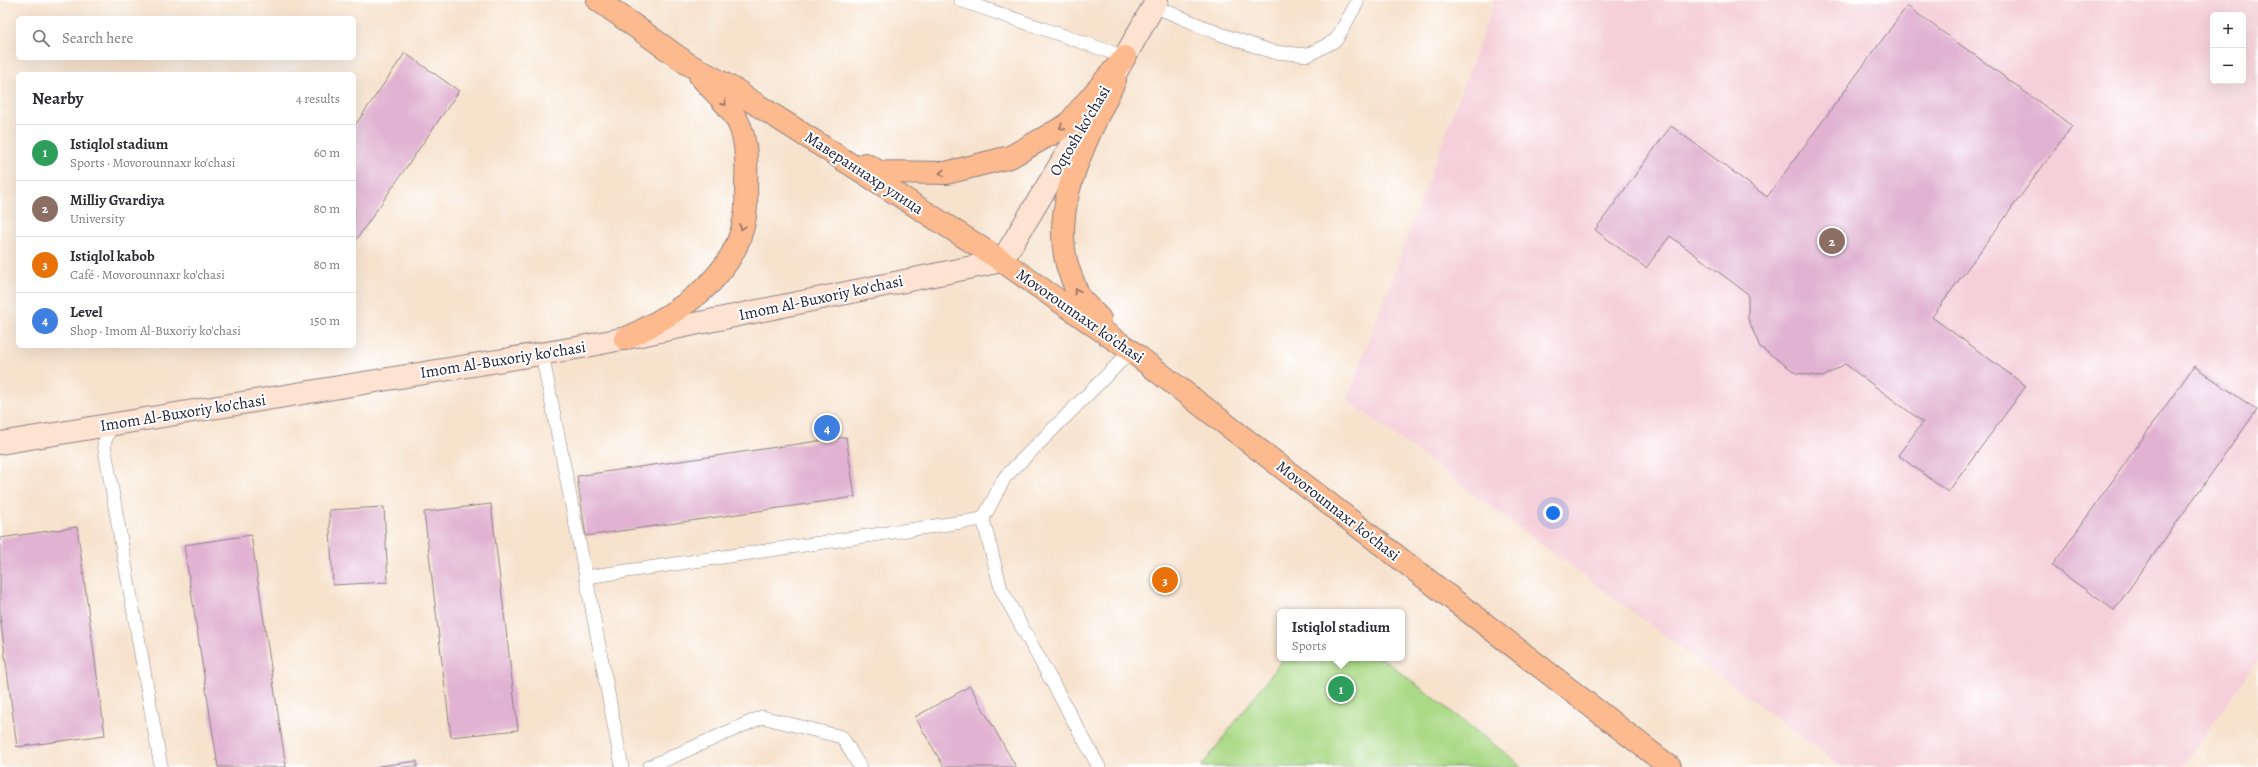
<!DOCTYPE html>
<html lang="en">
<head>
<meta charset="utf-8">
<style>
  :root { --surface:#fff; --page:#f2f2f3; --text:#2b2b33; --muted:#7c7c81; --line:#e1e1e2; --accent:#b5179e }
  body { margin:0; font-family:Alegreya,serif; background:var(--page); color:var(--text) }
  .controls { position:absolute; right:12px; top:12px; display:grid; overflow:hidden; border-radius:6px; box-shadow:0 4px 16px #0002 }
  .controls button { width:36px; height:36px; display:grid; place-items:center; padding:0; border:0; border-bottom:1px solid var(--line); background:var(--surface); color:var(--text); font:20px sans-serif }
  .you { position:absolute; left:1553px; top:513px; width:14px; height:14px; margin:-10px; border:3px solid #fff; border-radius:50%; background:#1a73e8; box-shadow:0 0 0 6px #1a73e833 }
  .badge { display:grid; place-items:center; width:26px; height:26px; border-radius:50%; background:var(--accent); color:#fff; font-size:13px; font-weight:700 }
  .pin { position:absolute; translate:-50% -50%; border:2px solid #fff; box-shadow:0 1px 4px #0006 }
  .popup { position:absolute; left:1277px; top:609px; width:128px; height:52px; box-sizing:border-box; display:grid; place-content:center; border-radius:6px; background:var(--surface); filter:drop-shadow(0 1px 3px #0005); font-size:13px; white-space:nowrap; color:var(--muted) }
  .popup b { font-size:15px; color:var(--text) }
  .popup::after { content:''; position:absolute; left:50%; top:100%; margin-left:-8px; border:8px solid transparent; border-top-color:var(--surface) }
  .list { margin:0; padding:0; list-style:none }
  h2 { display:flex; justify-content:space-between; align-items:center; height:52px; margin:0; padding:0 16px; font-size:17px }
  h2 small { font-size:13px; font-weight:400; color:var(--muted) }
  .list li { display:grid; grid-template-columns:26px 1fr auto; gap:12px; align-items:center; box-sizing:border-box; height:56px; padding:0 16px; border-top:1px solid var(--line) }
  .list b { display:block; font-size:15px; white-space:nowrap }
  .list p { margin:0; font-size:13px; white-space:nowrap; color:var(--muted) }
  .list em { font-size:13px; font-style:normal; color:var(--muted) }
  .icon { flex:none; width:22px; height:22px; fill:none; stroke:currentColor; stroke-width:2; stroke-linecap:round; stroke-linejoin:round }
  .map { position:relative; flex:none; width:2258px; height:767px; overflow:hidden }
  .search { position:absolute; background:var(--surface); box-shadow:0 4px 16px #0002; left:16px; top:16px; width:340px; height:44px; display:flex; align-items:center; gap:10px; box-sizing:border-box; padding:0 14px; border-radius:6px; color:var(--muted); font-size:15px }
  .panel { position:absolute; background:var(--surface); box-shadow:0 4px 16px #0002; left:16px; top:72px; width:340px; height:276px; border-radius:6px }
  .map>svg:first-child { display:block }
  .built { fill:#f5cfda; fill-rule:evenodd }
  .green { fill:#abda87; stroke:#667e61 }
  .building { fill:#e1b2d2 }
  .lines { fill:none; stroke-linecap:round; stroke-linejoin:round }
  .lane-casing { stroke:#8c8284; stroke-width:14 }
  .secondary-casing { stroke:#8c8284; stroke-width:24 }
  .highway-casing { stroke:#8c8284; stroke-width:24 }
  .lane { stroke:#fff; stroke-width:13 }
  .secondary { stroke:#fee3d2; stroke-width:22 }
  .highway { stroke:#fcba8e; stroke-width:22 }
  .oneway { stroke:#8f6e64 }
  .labels { text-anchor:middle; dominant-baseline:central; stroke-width:4; stroke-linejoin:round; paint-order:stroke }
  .street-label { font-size:16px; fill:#22223b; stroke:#fff }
</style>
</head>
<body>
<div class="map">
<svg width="2258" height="767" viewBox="0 0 2258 767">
  <rect width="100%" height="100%" fill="#fff"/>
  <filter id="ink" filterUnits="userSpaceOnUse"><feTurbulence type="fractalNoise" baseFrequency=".025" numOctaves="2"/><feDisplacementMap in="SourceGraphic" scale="8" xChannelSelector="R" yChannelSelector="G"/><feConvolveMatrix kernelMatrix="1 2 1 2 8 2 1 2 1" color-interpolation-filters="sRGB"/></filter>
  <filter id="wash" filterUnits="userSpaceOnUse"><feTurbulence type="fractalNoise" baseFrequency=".012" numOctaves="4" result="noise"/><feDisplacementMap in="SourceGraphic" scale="16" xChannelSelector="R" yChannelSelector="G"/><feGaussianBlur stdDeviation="0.9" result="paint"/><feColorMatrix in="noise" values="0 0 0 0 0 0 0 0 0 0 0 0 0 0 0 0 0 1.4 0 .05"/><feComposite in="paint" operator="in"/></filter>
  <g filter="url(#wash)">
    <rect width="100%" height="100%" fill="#f7e2cc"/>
    <!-- built -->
    <path class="built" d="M1495 0H2258V660L2182 767H1842L1347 400ZM2213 15H2243V81H2213Z"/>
    <!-- green -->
    <polygon class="green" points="1284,658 1382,658 1523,767 1201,767"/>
    <g id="blocks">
      <!-- building -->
      <g class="building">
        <polygon points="1907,6 2072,126 1932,317 2026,386 1948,492 1898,455 1923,422 1845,364 1823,377 1796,373 1760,347 1748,319 1748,294 1670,236 1646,268 1595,230 1671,126 1767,197"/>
        <polygon points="405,53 459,91 354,243 354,127"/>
        <polygon points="2194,366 2257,410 2114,610 2052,566"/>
        <polygon points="846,437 855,497 586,536 577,476"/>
        <polygon points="491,504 518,730 451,737 424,512"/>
        <polygon points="384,507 388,582 333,585 329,510"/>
        <polygon points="77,527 105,735 17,747 0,616 0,538"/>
        <polygon points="251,535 286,767 218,767 184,545"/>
        <polygon points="970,686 1016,767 944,767 915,717"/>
        <polygon points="417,761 417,767 379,767 379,766"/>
      </g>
    </g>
  </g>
  <g filter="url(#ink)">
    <use href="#blocks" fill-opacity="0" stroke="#8c8284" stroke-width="1"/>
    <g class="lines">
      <!-- lane casing -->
      <g class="lane-casing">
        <g id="lane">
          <polyline points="960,0 1125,57"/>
          <polyline points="1154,6 1220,34 1273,52 1308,55 1336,40 1357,3 1357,0"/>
          <polyline points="542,354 586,577"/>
          <polyline points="111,425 104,444 161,767"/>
          <polyline points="622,767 586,577 983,519"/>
          <polyline points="649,767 762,717 842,737 860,767"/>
          <polyline points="1099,767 1001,589 983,519 1005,477 1131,351"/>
        </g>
      </g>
      <!-- secondary casing -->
      <g class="secondary-casing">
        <g id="secondary">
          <polyline points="1115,74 1157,0"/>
          <polyline points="0,443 582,347 1002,261 1090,115"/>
        </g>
      </g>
      <!-- highway casing -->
      <g class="highway-casing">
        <g id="highway">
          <polyline points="598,0 688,64 739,92"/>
          <polyline points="726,85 1002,261 1131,351 1670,767"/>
          <polyline points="865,164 880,172 946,173 1010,157 1067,125 1125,57"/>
          <path d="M1100 319C1094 312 1086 306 1081 299 1077 294 1075 286 1072 279 1044 213 1087 140 1115 80"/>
          <path d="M625 339C676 314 736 279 745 216 747 205 746 194 746 183 747 161 747 134 734 115 725 101 711 89 700 76"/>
        </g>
      </g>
      <!-- lane -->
      <use href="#lane" class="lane"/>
      <!-- secondary -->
      <use href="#secondary" class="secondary"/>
      <!-- highway -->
      <use href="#highway" class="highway"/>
    </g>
    <!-- one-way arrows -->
    <defs><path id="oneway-chevron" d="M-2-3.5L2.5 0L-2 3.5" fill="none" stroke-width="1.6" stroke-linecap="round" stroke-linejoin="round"/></defs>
    <g class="oneway">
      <use href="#oneway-chevron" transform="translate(724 103) rotate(48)"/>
      <use href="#oneway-chevron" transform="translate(1062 127) rotate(148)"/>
      <use href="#oneway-chevron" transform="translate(942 173) rotate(178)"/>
      <use href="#oneway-chevron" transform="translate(742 227) rotate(106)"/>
      <use href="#oneway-chevron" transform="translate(1077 291) rotate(-113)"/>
    </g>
  </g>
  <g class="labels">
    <!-- street labels -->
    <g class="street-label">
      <text transform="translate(1080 131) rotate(-59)">Oqtosh ko'chasi</text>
      <text transform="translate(864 173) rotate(33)">Мавераннахр улица</text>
      <text transform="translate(821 298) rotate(-12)">Imom Al-Buxoriy ko'chasi</text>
      <text transform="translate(1080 316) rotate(35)">Movorounnaxr ko'chasi</text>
      <text transform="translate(503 360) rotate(-9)">Imom Al-Buxoriy ko'chasi</text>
      <text transform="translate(183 413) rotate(-9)">Imom Al-Buxoriy ko'chasi</text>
      <text transform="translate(1338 511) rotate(38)">Movorounnaxr ko'chasi</text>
    </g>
  </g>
</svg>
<div class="controls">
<button>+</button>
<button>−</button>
</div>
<div class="you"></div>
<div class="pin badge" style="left:1341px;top:689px;background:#2e9e5b">1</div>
<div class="popup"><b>Istiqlol stadium</b>Sports</div>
<div class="pin badge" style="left:1832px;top:241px;background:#8d6e63">2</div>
<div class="pin badge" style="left:1165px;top:580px;background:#e8710a">3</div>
<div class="pin badge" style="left:827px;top:428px;background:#3f7fe0">4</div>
<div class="search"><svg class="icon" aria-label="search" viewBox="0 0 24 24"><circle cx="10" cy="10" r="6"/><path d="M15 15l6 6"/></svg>Search here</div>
<section class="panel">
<h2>Nearby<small>4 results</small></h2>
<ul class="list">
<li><span class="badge" style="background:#2e9e5b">1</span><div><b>Istiqlol stadium</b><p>Sports · Movorounnaxr ko'chasi</p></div><em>60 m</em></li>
<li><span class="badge" style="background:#8d6e63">2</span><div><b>Milliy Gvardiya</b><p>University</p></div><em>80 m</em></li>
<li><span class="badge" style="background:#e8710a">3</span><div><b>Istiqlol kabob</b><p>Café · Movorounnaxr ko'chasi</p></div><em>80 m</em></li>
<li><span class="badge" style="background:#3f7fe0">4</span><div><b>Level</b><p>Shop · Imom Al-Buxoriy ko'chasi</p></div><em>150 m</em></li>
</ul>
</section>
</div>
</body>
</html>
